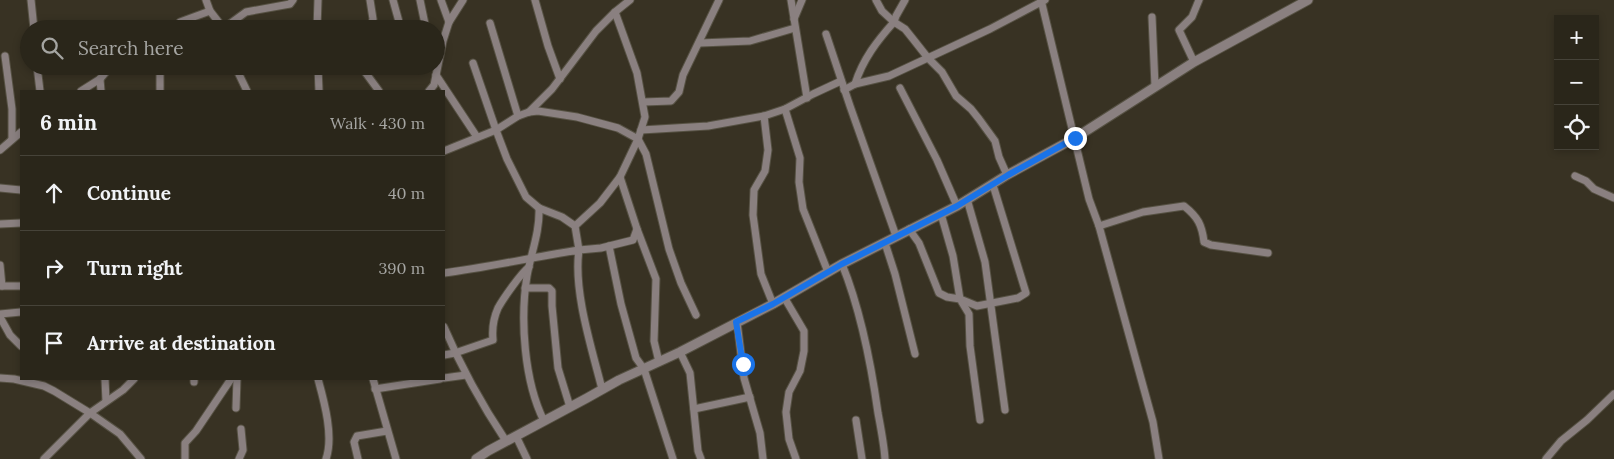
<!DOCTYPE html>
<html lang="en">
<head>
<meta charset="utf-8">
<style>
  :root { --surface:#2a261a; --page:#322e23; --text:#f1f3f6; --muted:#a5a5a2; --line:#464339 }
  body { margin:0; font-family:Lora,serif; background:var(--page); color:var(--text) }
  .controls { position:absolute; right:15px; top:15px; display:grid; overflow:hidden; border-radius:0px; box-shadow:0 2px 8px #0003 }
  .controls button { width:45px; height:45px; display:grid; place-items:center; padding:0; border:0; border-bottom:1px solid var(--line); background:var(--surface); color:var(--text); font:25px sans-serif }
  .stop { position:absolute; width:15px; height:15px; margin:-11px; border:4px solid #1a73e8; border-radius:50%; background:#fff }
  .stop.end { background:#1a73e8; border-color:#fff; box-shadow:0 1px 5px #0008 }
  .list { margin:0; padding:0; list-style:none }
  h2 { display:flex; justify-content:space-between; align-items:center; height:65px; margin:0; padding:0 20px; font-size:21px }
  h2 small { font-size:16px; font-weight:400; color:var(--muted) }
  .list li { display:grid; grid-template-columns:32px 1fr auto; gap:15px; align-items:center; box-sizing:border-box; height:75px; padding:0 20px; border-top:1px solid var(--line) }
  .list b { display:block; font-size:19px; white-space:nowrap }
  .list em { font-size:16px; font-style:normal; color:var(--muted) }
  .icon { flex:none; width:28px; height:28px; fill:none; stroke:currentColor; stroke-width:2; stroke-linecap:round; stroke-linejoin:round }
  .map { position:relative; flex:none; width:1614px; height:459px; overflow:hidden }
  .search { position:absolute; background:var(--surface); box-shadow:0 2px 8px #0003; left:20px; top:20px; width:425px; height:55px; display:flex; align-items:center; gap:12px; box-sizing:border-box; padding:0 18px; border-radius:28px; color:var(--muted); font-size:19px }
  .panel { position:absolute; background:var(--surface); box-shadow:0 2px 8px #0003; left:20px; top:90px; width:425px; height:290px; border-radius:0px }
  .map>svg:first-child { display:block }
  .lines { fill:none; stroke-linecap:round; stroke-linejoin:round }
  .minor-casing { stroke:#565143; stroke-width:9 }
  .tertiary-casing { stroke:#565143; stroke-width:11 }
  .minor { stroke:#8a8080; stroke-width:7 }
  .tertiary { stroke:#8a8080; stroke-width:9 }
  .route { stroke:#1a73e8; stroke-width:6 }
</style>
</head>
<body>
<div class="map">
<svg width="1614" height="459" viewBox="0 0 1614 459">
  <rect width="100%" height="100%" fill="#383223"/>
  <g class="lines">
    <!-- minor casing -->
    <g class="minor-casing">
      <g id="minor">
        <polyline points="31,0 34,29"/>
        <polyline points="206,0 210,11 224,29"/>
        <polyline points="393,0 401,29"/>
        <polyline points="420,0 426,29"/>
        <polyline points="441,0 449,22"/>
        <polyline points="535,0 548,46 560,79"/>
        <polyline points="791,0 807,98"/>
        <polyline points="876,0 882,11 894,22 905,29 913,39 928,58 942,72 956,96 971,109 979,119 995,141 999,157 1007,175"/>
        <polyline points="1041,0 1089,199 1099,226 1153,422 1159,459"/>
        <polyline points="1152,17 1155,86"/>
        <polyline points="794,19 802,0"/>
        <polyline points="180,22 210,11"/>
        <polyline points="490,23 518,116"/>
        <polyline points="224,28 246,12 290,4 293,0"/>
        <polyline points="317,29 318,0"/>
        <polyline points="370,29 373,19 370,0"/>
        <polyline points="826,34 850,106 896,236"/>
        <polyline points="700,43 750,41 795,28"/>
        <polyline points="5,56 12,109 12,139"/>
        <polyline points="1194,62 1179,30 1192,17 1199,0"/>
        <polyline points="473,63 496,130 507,159 526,197 539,208 562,217 575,226 579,250 601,248 609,246 621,304 636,358 644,369 673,459"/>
        <polyline points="37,66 40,91"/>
        <polyline points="160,66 160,91"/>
        <polyline points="235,66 247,91"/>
        <polyline points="318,66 319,91"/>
        <polyline points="363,66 365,72 379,91"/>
        <polyline points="436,75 477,137"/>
        <polyline points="100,79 101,91"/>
        <polyline points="855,84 889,76 990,29 1045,0"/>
        <polyline points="900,88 937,160 957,206"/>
        <path d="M844 90 855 84C863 59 877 41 894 22L896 16 905 0"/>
        <polyline points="81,91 100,79 111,66"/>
        <polyline points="429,91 434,85 443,41 449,22 463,0"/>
        <polyline points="643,102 671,101 679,92 683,75 719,0"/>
        <polyline points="785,109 800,158 799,182 803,209 828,272"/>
        <polyline points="529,112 552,89 596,31 615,12 630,0"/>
        <polyline points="764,116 768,150 765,171 754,190 753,215 761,274 773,304"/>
        <polyline points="641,130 708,126 764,116 785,109 813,94 841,81"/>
        <polyline points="0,150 21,132"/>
        <polyline points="444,151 496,130 518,116 529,112 538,111 577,117 618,128 638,139 646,154 669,249 681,283 696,315"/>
        <polyline points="1575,176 1586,181 1594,189 1614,198"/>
        <polyline points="0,188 21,190"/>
        <polyline points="967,199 985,262 1005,410"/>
        <path d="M539 208C540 232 531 253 527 276 520 319 524 381 544 421"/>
        <polyline points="941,214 953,256 960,299 977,306 1018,298 1026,293 993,185"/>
        <polyline points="0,224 21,223"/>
        <polyline points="575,226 600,203 620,177 638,139 645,117 637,73 615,12"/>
        <path d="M1099 226 1143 212 1184 206C1198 217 1202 225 1204 242L1211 245 1268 253"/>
        <polyline points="637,229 656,279 654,341 659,362"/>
        <polyline points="909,229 919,243 939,293 947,297 960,299 969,314 970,346 980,420"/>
        <polyline points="885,243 895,274 915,354"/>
        <polyline points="609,246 633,240 637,229 620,177"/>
        <path d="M842 264C861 311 871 363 878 413 881 429 884 444 885 459"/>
        <polyline points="0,265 2,286"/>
        <path d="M444 273C489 267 534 257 579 250 573 291 592 349 602 389"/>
        <polyline points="0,286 21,286"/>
        <polyline points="525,288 549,288 552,291 552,306 558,368 570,407"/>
        <polyline points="784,297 804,331 804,351 800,371 789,392 786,412 789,439 796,459"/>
        <polyline points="0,314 21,312"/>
        <polyline points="0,317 10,335 21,346"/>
        <polyline points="737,322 744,378 760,433 763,459"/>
        <path d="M444 327C461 367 482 405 506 441"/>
        <polyline points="680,352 690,373 698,451 701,459"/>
        <path d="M444 355 455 353 493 340C492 330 494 317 498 308 503 299 521 273 529 267"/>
        <polyline points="0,378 14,379 44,386 54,391 90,413 120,434 141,459"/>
        <polyline points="444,378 466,375"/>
        <polyline points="105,379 106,401"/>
        <polyline points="194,379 194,382"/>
        <path d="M318 379C324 401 334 436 326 459"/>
        <polyline points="373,379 396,459"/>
        <polyline points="375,389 440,379"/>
        <polyline points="236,408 237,379"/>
        <polyline points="694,409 750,397"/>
        <polyline points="856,420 862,459"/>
        <polyline points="516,436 527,459"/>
        <polyline points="44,459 90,413 123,390 134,379"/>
        <polyline points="185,459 185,443 196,431 231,379"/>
        <polyline points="239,459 243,450 241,429"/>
        <polyline points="358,459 354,442 357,436 387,431"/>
        <polyline points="1546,459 1561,441 1587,420 1614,394"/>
      </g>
    </g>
    <!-- tertiary casing -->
    <g class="tertiary-casing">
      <polyline id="tertiary" points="476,459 488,451 587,398 619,380 680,352 773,304 842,264 957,206 1007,175 1075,138 1194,62 1308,0"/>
    </g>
    <!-- minor -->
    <use href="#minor" class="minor"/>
    <!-- tertiary -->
    <use href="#tertiary" class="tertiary"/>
  </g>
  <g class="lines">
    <!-- route -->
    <polyline class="route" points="743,364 736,322 773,304 842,264 957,206 1008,175 1075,138"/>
  </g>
</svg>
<div class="controls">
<button>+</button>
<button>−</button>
<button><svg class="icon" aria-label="locate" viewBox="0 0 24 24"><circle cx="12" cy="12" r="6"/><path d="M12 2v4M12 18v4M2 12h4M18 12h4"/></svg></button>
</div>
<div class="stop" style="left:743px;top:364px"></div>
<div class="stop end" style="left:1075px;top:138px"></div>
<div class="search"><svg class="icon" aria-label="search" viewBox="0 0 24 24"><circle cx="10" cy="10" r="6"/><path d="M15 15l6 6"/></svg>Search here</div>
<section class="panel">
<h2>6 min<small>Walk · 430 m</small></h2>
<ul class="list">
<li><svg class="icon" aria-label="ahead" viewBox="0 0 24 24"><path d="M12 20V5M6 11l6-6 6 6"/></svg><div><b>Continue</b></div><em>40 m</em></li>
<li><svg class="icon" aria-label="right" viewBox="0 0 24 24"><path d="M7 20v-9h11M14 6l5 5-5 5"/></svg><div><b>Turn right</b></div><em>390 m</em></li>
<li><svg class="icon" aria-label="arrive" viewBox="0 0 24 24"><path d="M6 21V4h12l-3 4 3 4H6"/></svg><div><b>Arrive at destination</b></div></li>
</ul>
</section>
</div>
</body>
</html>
